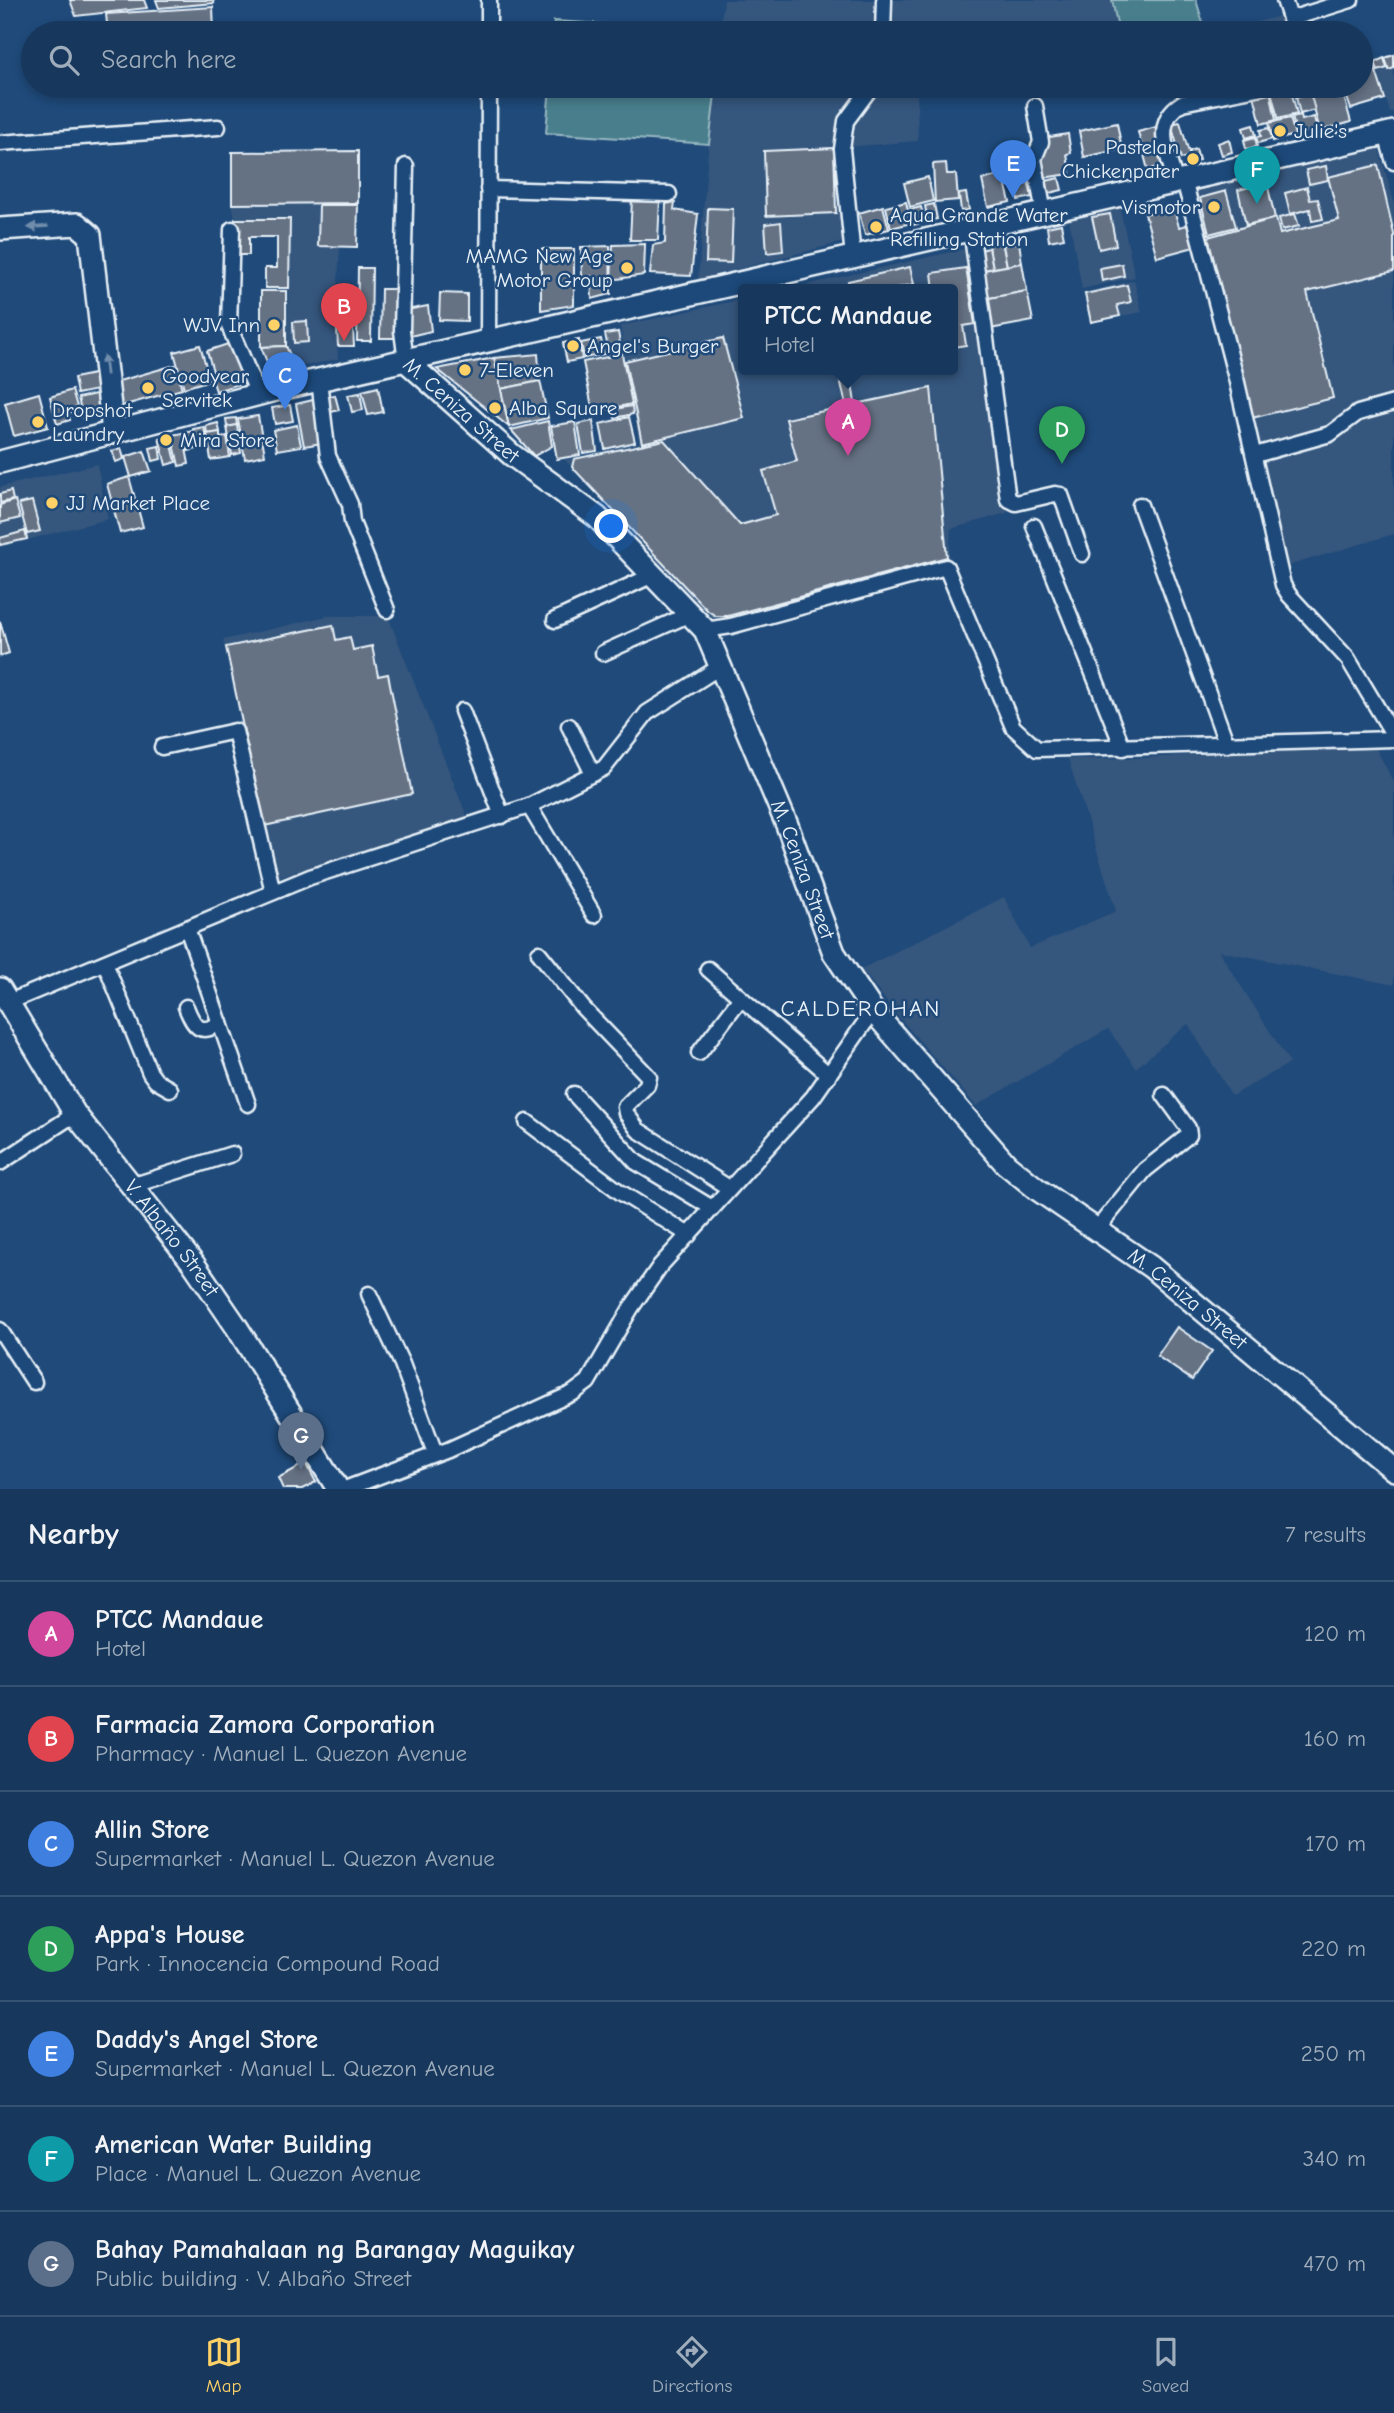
<!DOCTYPE html>
<html lang="en">
<head>
<meta charset="utf-8">
<style>
  :root { --surface:#17385c; --page:#203f62; --text:#f1f3f6; --muted:#9eacbb; --line:#365272; --accent:#ffd166 }
  body { margin:0; font-family:"Comic Neue",sans-serif; background:var(--page); color:var(--text) }
  .you { position:absolute; left:612px; top:527px; width:24px; height:24px; margin:-18px; border:5px solid #fff; border-radius:50%; background:#1a73e8; box-shadow:0 0 0 10px #1a73e833 }
  .badge { display:grid; place-items:center; width:46px; height:46px; border-radius:50%; background:var(--accent); color:#fff; font-size:23px; font-weight:700 }
  .pin { position:absolute; translate:-50% -58px; filter:drop-shadow(0 2px 4px #0008) }
  .pin::after { content:''; position:absolute; top:37px; width:24px; height:21px; background:inherit; clip-path:polygon(0 0,100% 0,50% 100%) }
  .popup { position:absolute; left:738px; top:284px; width:220px; height:91px; box-sizing:border-box; display:grid; place-content:center; border-radius:7px; background:var(--surface); filter:drop-shadow(0 2px 5px #0005); font-size:23px; white-space:nowrap; color:var(--muted) }
  .popup b { font-size:26px; color:var(--text) }
  .popup::after { content:''; position:absolute; left:50%; top:100%; margin-left:-14px; border:14px solid transparent; border-top-color:var(--surface) }
  .list { margin:0; padding:0; list-style:none }
  h2 { display:flex; justify-content:space-between; align-items:center; height:91px; margin:0; padding:0 28px; font-size:30px }
  h2 small { font-size:23px; font-weight:400; color:var(--muted) }
  .list li { display:grid; grid-template-columns:46px 1fr auto; gap:21px; align-items:center; box-sizing:border-box; height:105px; padding:0 28px; border-top:2px solid var(--line) }
  .list b { display:block; font-size:26px; white-space:nowrap }
  .list p { margin:0; font-size:23px; white-space:nowrap; color:var(--muted) }
  .list em { font-size:23px; font-style:normal; color:var(--muted) }
  .icon { flex:none; width:38px; height:38px; fill:none; stroke:currentColor; stroke-width:2; stroke-linecap:round; stroke-linejoin:round }
  .map { position:relative; flex:none; width:1394px; height:1489px; overflow:hidden }
  .search { position:absolute; background:var(--surface); box-shadow:0 4px 10px #0003; left:21px; right:21px; top:21px; height:77px; display:flex; align-items:center; gap:18px; box-sizing:border-box; padding:0 24px; border-radius:38px; color:var(--muted); font-size:26px }
  .sheet { height:826px; background:var(--surface) }
  nav { display:flex; justify-content:space-around; align-items:center; box-sizing:border-box; height:98px; border-top:2px solid var(--line); background:var(--surface); font-size:19px; color:var(--muted) }
  nav a { display:grid; justify-items:center; gap:4px }
  nav .on { color:var(--accent) }
  .map>svg:first-child { display:block }
  .built { fill:#34567d }
  .green { fill:#4a7f8d; stroke:#99b8c2; stroke-width:2 }
  .building { fill:#657284; stroke:#e8f1f8; stroke-width:2 }
  .lines { fill:none; stroke-linecap:round; stroke-linejoin:round }
  .street-casing { stroke:#e8f1f8; stroke-width:19 }
  .secondary-casing { stroke:#e8f1f8; stroke-width:26 }
  .street { stroke:#1f4a7a; stroke-width:14 }
  .secondary { stroke:#1f4a7a; stroke-width:21 }
  .oneway { fill:#6f8dac }
  .poi-dot { fill:#ffd166; stroke:#1f4a7a; stroke-width:2.5 }
  .labels { text-anchor:middle; dominant-baseline:central; stroke-width:5; stroke-linejoin:round; paint-order:stroke }
  .poi-label { font-size:21px; fill:#e8f1f8; stroke:#1f4a7a; text-anchor:start }
  .street-label { font-size:21px; fill:#e8f1f8; stroke:#1f4a7a }
  .neighbourhood-label { font-size:23px; letter-spacing:2px; fill:#e8f1f8; stroke:#1f4a7a }
</style>
</head>
<body>
<div class="map">
<svg width="1394" height="1489" viewBox="0 0 1394 1489">
  <rect width="100%" height="100%" fill="#1f4a7a"/>
  <filter id="ink" filterUnits="userSpaceOnUse"><feTurbulence type="fractalNoise" baseFrequency=".0143" numOctaves="2"/><feDisplacementMap in="SourceGraphic" scale="14" xChannelSelector="R" yChannelSelector="G"/><feConvolveMatrix kernelMatrix="1 2 1 2 8 2 1 2 1" color-interpolation-filters="sRGB"/></filter>
  <g filter="url(#ink)">
    <!-- built -->
    <g class="built">
      <polygon points="724,0 1112,0 1119,33 740,33 719,31"/>
      <polygon points="1284,15 1290,33 1215,33"/>
      <polygon points="1394,54 1394,112 1390,113 1374,61"/>
      <polygon points="716,86 917,86 918,141 848,147 855,239 698,279 708,150"/>
      <polygon points="1379,149 1394,202 1394,396 1355,407 1326,428 1255,445 1191,191"/>
      <polygon points="358,151 357,247 340,247 336,312 338,359 295,368 286,346 290,220 235,219 232,204 232,152"/>
      <polygon points="1119,203 1135,277 1082,289 1068,214"/>
      <polygon points="968,248 1007,513 951,529 949,560 727,619 715,619 705,612 565,460 639,443 620,326 743,299 743,370 953,370 953,290 784,290"/>
      <polygon points="1134,280 1142,312 1090,323 1083,293"/>
      <polygon points="1394,410 1394,534 1284,567 1259,462 1332,443 1366,419"/>
      <polygon points="97,464 108,519 0,547 0,487"/>
      <polygon points="327,616 388,616 468,819 273,879 223,640"/>
      <polygon points="1374,744 1394,783 1394,985 1219,951 1290,1063 1232,1096 1188,1024 1136,1068 1108,1029 976,1106 898,1016 861,969 1004,897 1030,948 1116,911 1068,759 1144,758"/>
    </g>
    <!-- green -->
    <g class="green">
      <polygon points="1112,0 1196,0 1206,33 1119,33"/>
      <polygon points="554,21 719,31 740,33 553,33"/>
      <polygon points="550,86 716,86 709,144 546,133"/>
    </g>
    <!-- building -->
    <g class="building">
      <polygon points="70,0 144,0 147,8 76,16"/>
      <polygon points="156,0 213,0 214,3 159,8"/>
      <polygon points="213,7 214,33 108,33 106,14"/>
      <polygon points="1394,55 1394,68 1389,70 1385,58"/>
      <polygon points="1384,58 1387,68 1378,71 1375,62"/>
      <polygon points="1373,62 1385,99 1351,109 1343,86 1361,86 1361,66"/>
      <polygon points="1290,86 1297,114 1278,119 1271,91"/>
      <polygon points="1308,86 1341,86 1351,122 1320,131"/>
      <polygon points="1270,91 1276,120 1261,124 1254,95"/>
      <polygon points="1310,93 1315,110 1300,114 1296,97"/>
      <polygon points="1301,115 1302,120 1314,117 1317,129 1297,135 1292,117"/>
      <polygon points="1290,118 1295,135 1273,141 1269,123"/>
      <polygon points="1180,122 1190,156 1181,159 1171,124"/>
      <polygon points="1117,123 1122,149 1084,157 1079,131"/>
      <polygon points="1253,125 1256,135 1246,138 1243,128"/>
      <polygon points="1156,127 1164,157 1164,165 1148,170 1138,132"/>
      <polygon points="1269,128 1272,139 1258,143 1256,137 1261,136 1260,130"/>
      <polygon points="1068,134 1071,153 1067,154 1070,174 1042,178 1038,156 1044,138"/>
      <polygon points="1255,137 1257,146 1246,149 1244,140"/>
      <polygon points="1229,139 1232,152 1222,155 1218,143"/>
      <polygon points="834,148 836,213 766,216 764,151"/>
      <polygon points="1196,149 1199,160 1191,162 1190,151"/>
      <polygon points="358,151 358,203 232,204 232,152"/>
      <polygon points="946,163 947,174 956,174 958,200 935,202 933,164"/>
      <polygon points="1378,165 1394,234 1394,271 1307,292 1333,398 1252,418 1208,237 1276,218 1280,234 1339,220 1328,177"/>
      <polygon points="1326,166 1328,180 1309,184 1306,170"/>
      <polygon points="1026,173 1032,197 1018,200 1012,177"/>
      <polygon points="1003,174 1010,202 988,207 982,180"/>
      <polygon points="928,177 933,201 910,207 904,183"/>
      <polygon points="1059,178 1062,190 1045,194 1042,182"/>
      <polygon points="1267,183 1275,218 1246,225 1238,190"/>
      <polygon points="1307,187 1310,200 1318,199 1323,219 1312,221 1310,209 1290,214 1285,193"/>
      <polygon points="1226,191 1236,227 1209,234 1200,198"/>
      <polygon points="966,193 969,210 961,211 959,194"/>
      <polygon points="632,199 660,199 658,240 630,240"/>
      <polygon points="675,202 674,210 698,214 691,276 650,274 653,245 665,243 666,204"/>
      <polygon points="906,202 911,223 891,228 886,207"/>
      <polygon points="934,204 937,219 928,221 925,206"/>
      <polygon points="319,205 358,205 357,247 318,246"/>
      <polygon points="883,206 889,229 865,235 859,213"/>
      <polygon points="1173,206 1179,227 1187,225 1194,247 1157,257 1145,214"/>
      <polygon points="921,207 925,222 913,225 909,210"/>
      <polygon points="708,208 733,209 731,263 706,262"/>
      <polygon points="1110,214 1116,245 1099,249 1092,217"/>
      <polygon points="1295,214 1299,226 1282,230 1279,218"/>
      <polygon points="235,219 290,219 289,288 265,288 265,268 277,268 277,237 249,237 249,255 234,255"/>
      <polygon points="781,222 783,251 767,253 765,224"/>
      <polygon points="1061,224 1064,238 1049,241 1047,227"/>
      <polygon points="1002,241 1007,266 993,268 988,243"/>
      <polygon points="1019,242 1022,263 1007,266 1003,245"/>
      <polygon points="645,244 644,275 611,280 613,245"/>
      <polygon points="610,246 611,294 592,299 591,276 582,277 581,247"/>
      <polygon points="989,248 993,268 979,271 975,251"/>
      <polygon points="541,249 574,249 574,305 541,310"/>
      <polygon points="1022,263 1027,291 984,299 979,271"/>
      <polygon points="1122,264 1124,276 1102,281 1100,268"/>
      <polygon points="910,267 914,284 888,290 850,290 848,281"/>
      <polygon points="358,268 372,268 371,341 357,341"/>
      <polygon points="966,268 975,324 963,326 966,345 953,347 953,290 934,290 932,273"/>
      <polygon points="1127,285 1131,302 1117,305 1120,316 1091,322 1085,294"/>
      <polygon points="381,289 396,289 396,338 380,338"/>
      <polygon points="261,291 286,291 286,346 261,347"/>
      <polygon points="1027,291 1033,321 990,329 984,299"/>
      <polygon points="440,293 467,294 467,321 439,320"/>
      <polygon points="428,306 431,331 410,336 406,310"/>
      <polygon points="336,312 352,312 354,346 338,346"/>
      <polygon points="307,321 308,342 294,343 293,322"/>
      <polygon points="618,332 622,354 610,357 605,334"/>
      <polygon points="723,338 744,418 642,443 625,361"/>
      <polygon points="601,339 604,354 584,358 581,343"/>
      <polygon points="579,340 582,359 567,362 563,343"/>
      <polygon points="231,343 240,370 244,368 248,381 216,391 212,379 215,378 207,351"/>
      <polygon points="200,345 210,380 184,388 174,352"/>
      <polygon points="286,346 290,355 267,362 261,347"/>
      <polygon points="538,354 540,381 501,389 494,358"/>
      <polygon points="622,354 632,404 593,412 583,362"/>
      <polygon points="290,355 295,368 271,375 267,362"/>
      <polygon points="494,358 501,389 509,427 437,369"/>
      <polygon points="175,365 182,389 118,407 112,383"/>
      <polygon points="838,370 850,370 855,403 846,405"/>
      <polygon points="94,374 97,390 77,394 74,378"/>
      <polygon points="540,381 548,418 509,427 501,389"/>
      <polygon points="378,387 383,412 368,415 362,391"/>
      <polygon points="931,388 947,557 728,616 716,616 708,611 572,467 574,459 664,440 740,525 776,515 763,471 797,461 786,419"/>
      <polygon points="72,390 78,410 68,413 70,420 57,424 50,397"/>
      <polygon points="39,393 48,427 14,436 5,403"/>
      <polygon points="100,393 105,414 83,419 78,398"/>
      <polygon points="360,393 363,410 352,412 348,395"/>
      <polygon points="335,395 339,410 327,413 324,397"/>
      <polygon points="313,400 322,443 304,446 296,404"/>
      <polygon points="290,405 293,421 275,424 272,408"/>
      <polygon points="632,406 633,414 615,418 614,409"/>
      <polygon points="258,416 265,455 245,459 238,419"/>
      <polygon points="629,417 635,442 605,449 600,424"/>
      <polygon points="236,418 237,425 227,427 226,419"/>
      <polygon points="548,421 552,446 534,456 511,430"/>
      <polygon points="593,421 597,451 583,453 578,424"/>
      <polygon points="575,422 580,455 557,459 551,426"/>
      <polygon points="218,423 220,432 207,434 206,426"/>
      <polygon points="237,425 241,453 232,455 227,427"/>
      <polygon points="297,425 301,446 277,450 273,430"/>
      <polygon points="204,427 208,447 198,449 193,429"/>
      <polygon points="193,431 197,449 188,451 184,433"/>
      <polygon points="220,432 220,438 227,436 230,457 211,460 207,434"/>
      <polygon points="183,433 189,464 179,466 172,435"/>
      <polygon points="170,436 176,462 166,465 159,438"/>
      <polygon points="159,446 161,459 153,461 150,448"/>
      <polygon points="121,448 124,459 116,462 112,451"/>
      <polygon points="144,451 151,471 131,477 125,457"/>
      <polygon points="129,477 143,527 120,533 107,484"/>
      <polygon points="11,491 13,500 0,503 0,494"/>
      <polygon points="15,500 20,518 0,523 0,505"/>
      <polygon points="32,501 40,531 27,534 19,504"/>
      <polygon points="25,531 27,539 0,545 0,538"/>
      <polygon points="0,621 9,653 0,656"/>
      <polygon points="333,625 336,640 350,637 353,650 372,646 378,676 388,674 412,794 264,826 226,647"/>
      <polygon points="1177,1327 1212,1351 1192,1380 1157,1356"/>
      <polygon points="306,1463 316,1482 302,1489 283,1489 278,1478"/>
    </g>
    <g class="lines">
      <!-- street casing -->
      <g class="street-casing">
        <g id="street">
          <polyline points="1284,0 1295,33"/>
          <polyline points="1290,19 1351,0"/>
          <polyline points="489,33 489,0"/>
          <polyline points="883,33 884,0"/>
          <polyline points="1035,106 1041,142 1034,159 1044,213"/>
          <polyline points="1386,134 1394,162"/>
          <polyline points="0,143 218,127"/>
          <polyline points="1184,180 1236,378 1283,585 1289,595 1348,659 1394,736"/>
          <path d="M1176 182C1168 155 1151 122 1182 103L1267 86"/>
          <polyline points="488,189 669,194"/>
          <polyline points="232,229 229,326 258,394"/>
          <polyline points="971,229 1008,499 1016,503 1055,494 1061,495 1082,554"/>
          <polyline points="853,257 842,149 846,121 872,86"/>
          <polyline points="488,341 489,86"/>
          <polyline points="406,361 402,331 406,166"/>
          <polyline points="319,380 328,456 350,504 352,522 387,610"/>
          <polyline points="1255,455 1330,434 1358,413 1394,403"/>
          <polyline points="1140,505 1227,745"/>
          <polyline points="1034,526 1123,748"/>
          <polyline points="555,620 653,575"/>
          <polyline points="705,630 731,626 946,567 1013,727 1037,749 1394,739"/>
          <polyline points="603,653 690,614"/>
          <polyline points="462,711 502,816"/>
          <polyline points="569,726 593,774"/>
          <polyline points="162,747 235,731 273,892"/>
          <polyline points="529,806 594,915"/>
          <polyline points="187,928 248,1104"/>
          <polyline points="539,953 583,1008 649,1077 647,1085 625,1107 626,1113 638,1130 729,1188"/>
          <polyline points="105,963 150,1073 156,1081 170,1089"/>
          <polyline points="708,969 829,1075"/>
          <polyline points="9,1002 310,877 529,806 604,768 647,713 721,666"/>
          <path d="M186 1007C194 1027 200 1036 220 1023"/>
          <polyline points="699,1053 740,999"/>
          <polyline points="574,1094 636,1162 712,1208"/>
          <polyline points="527,1122 620,1192 689,1235"/>
          <polyline points="0,1163 75,1114"/>
          <polyline points="131,1186 232,1154"/>
          <polyline points="1097,1229 1145,1170 1189,1135 1188,1128 1164,1095"/>
          <polyline points="369,1294 402,1364 435,1453"/>
          <polyline points="0,1330 34,1382"/>
          <polyline points="345,1489 448,1450 573,1393 588,1382 631,1308 660,1266 813,1097 873,1011"/>
        </g>
      </g>
      <!-- secondary casing -->
      <g class="secondary-casing">
        <g id="secondary">
          <polyline points="0,229 77,224 90,235 113,432"/>
          <path id="s1" d="M406 361 512 455 597 517 705 630 787 825 834 953 873 1011 1006 1164 1037 1189 1151 1267 1394 1470"/>
          <polyline points="0,462 271,391 1394,132"/>
          <path id="s2" d="M0 989 75 1114 193 1263 236 1326 338 1489"/>
        </g>
      </g>
      <!-- street -->
      <use href="#street" class="street"/>
      <!-- secondary -->
      <use href="#secondary" class="secondary"/>
    </g>
    <!-- one-way arrows -->
    <defs><path id="oneway-solid" d="M-6-.8H1V-3.2L6.5 0L1 3.2V.8H-6Z" transform="scale(1.75)"/></defs>
    <g class="oneway">
      <use href="#oneway-solid" transform="translate(38 227) rotate(176)"/>
      <use href="#oneway-solid" transform="translate(105 365) rotate(-97)"/>
    </g>
  </g>
  <!-- markers -->
  <g class="poi-dot">
    <circle cx="1280" cy="131" r="7"/>
    <circle cx="1193" cy="159" r="7"/>
    <circle cx="1214" cy="207" r="7"/>
    <circle cx="876" cy="227" r="7"/>
    <circle cx="627" cy="268" r="7"/>
    <circle cx="274" cy="325" r="7"/>
    <circle cx="573" cy="346" r="7"/>
    <circle cx="465" cy="370" r="7"/>
    <circle cx="148" cy="388" r="7"/>
    <circle cx="495" cy="408" r="7"/>
    <circle cx="38" cy="422" r="7"/>
    <circle cx="166" cy="440" r="7"/>
    <circle cx="52" cy="503" r="7"/>
  </g>
  <g class="labels">
    <!-- poi labels -->
    <g class="poi-label">
      <text x="1294" y="131">Julie's</text>
      <text x="1179" y="147" text-anchor="end">Pastelan<tspan x="1179" dy="24">Chickenpater</tspan></text>
      <text x="1200" y="207" text-anchor="end">Vismotor</text>
      <text x="890" y="215">Aqua Grande Water<tspan x="890" dy="24">Refilling Station</tspan></text>
      <text x="613" y="256" text-anchor="end">MAMG New Age<tspan x="613" dy="24">Motor Group</tspan></text>
      <text x="260" y="325" text-anchor="end">WJV Inn</text>
      <text x="587" y="346">Angel's Burger</text>
      <text x="479" y="370">7-Eleven</text>
      <text x="162" y="376">Goodyear<tspan x="162" dy="24">Servitek</tspan></text>
      <text x="509" y="408">Alba Square</text>
      <text x="52" y="410">Dropshot<tspan x="52" dy="24">Laundry</tspan></text>
      <text x="180" y="440">Mira Store</text>
      <text x="66" y="503">JJ Market Place</text>
    </g>
    <!-- street labels -->
    <g class="street-label">
      <text stroke="none"><textPath href="#s1" startOffset="74">M. Ceniza Street</textPath></text>
      <text stroke="none"><textPath href="#s1" startOffset="662">M. Ceniza Street</textPath></text>
      <text stroke="none"><textPath href="#s2" startOffset="303">V. Albaño Street</textPath></text>
      <text stroke="none"><textPath href="#s1" startOffset="1250">M. Ceniza Street</textPath></text>
    </g>
    <!-- neighbourhood labels -->
    <g class="neighbourhood-label">
      <text x="861" y="1008">CALDEROHAN</text>
    </g>
  </g>
</svg>
<div class="you"></div>
<div class="pin badge" style="left:848px;top:456px;background:#d1479c">A</div>
<div class="popup"><b>PTCC Mandaue</b>Hotel</div>
<div class="pin badge" style="left:344px;top:341px;background:#e0444e">B</div>
<div class="pin badge" style="left:285px;top:410px;background:#3f7fe0">C</div>
<div class="pin badge" style="left:1062px;top:464px;background:#2e9e5b">D</div>
<div class="pin badge" style="left:1013px;top:198px;background:#3f7fe0">E</div>
<div class="pin badge" style="left:1257px;top:204px;background:#0f9aa8">F</div>
<div class="pin badge" style="left:301px;top:1470px;background:#5c6f8a">G</div>
<div class="search"><svg class="icon" aria-label="search" viewBox="0 0 24 24"><circle cx="10" cy="10" r="6"/><path d="M15 15l6 6"/></svg>Search here</div>
</div>
<section class="sheet">
<h2>Nearby<small>7 results</small></h2>
<ul class="list">
<li><span class="badge" style="background:#d1479c">A</span><div><b>PTCC Mandaue</b><p>Hotel</p></div><em>120 m</em></li>
<li><span class="badge" style="background:#e0444e">B</span><div><b>Farmacia Zamora Corporation</b><p>Pharmacy · Manuel L. Quezon Avenue</p></div><em>160 m</em></li>
<li><span class="badge" style="background:#3f7fe0">C</span><div><b>Allin Store</b><p>Supermarket · Manuel L. Quezon Avenue</p></div><em>170 m</em></li>
<li><span class="badge" style="background:#2e9e5b">D</span><div><b>Appa's House</b><p>Park · Innocencia Compound Road</p></div><em>220 m</em></li>
<li><span class="badge" style="background:#3f7fe0">E</span><div><b>Daddy's Angel Store</b><p>Supermarket · Manuel L. Quezon Avenue</p></div><em>250 m</em></li>
<li><span class="badge" style="background:#0f9aa8">F</span><div><b>American Water Building</b><p>Place · Manuel L. Quezon Avenue</p></div><em>340 m</em></li>
<li><span class="badge" style="background:#5c6f8a">G</span><div><b>Bahay Pamahalaan ng Barangay Maguikay</b><p>Public building · V. Albaño Street</p></div><em>470 m</em></li>
</ul>
</section>
<nav>
<a class="on"><svg class="icon" aria-label="map" viewBox="0 0 24 24"><path d="M3 6l6-2 6 2 6-2v14l-6 2-6-2-6 2zM9 4v14M15 6v14"/></svg>Map</a>
<a><svg class="icon" aria-label="directions" viewBox="0 0 24 24"><path d="M12 3l9 9-9 9-9-9zM9 14v-3h6M13 9l2 2-2 2"/></svg>Directions</a>
<a><svg class="icon" aria-label="saved" viewBox="0 0 24 24"><path d="M7 4h10v16l-5-4-5 4z"/></svg>Saved</a>
</nav>
</body>
</html>
